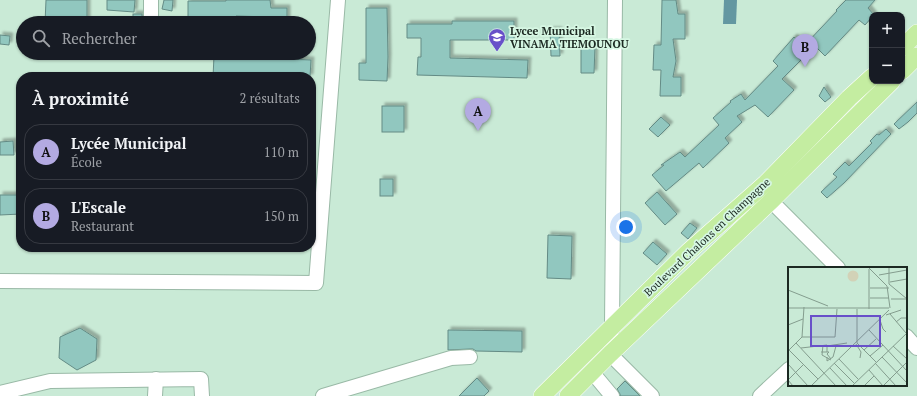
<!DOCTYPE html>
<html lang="fr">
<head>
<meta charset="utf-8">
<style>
  :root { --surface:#171b24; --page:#20242c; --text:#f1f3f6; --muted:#9ea1a6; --line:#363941; --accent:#b3aae2 }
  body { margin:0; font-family:"PT Serif",serif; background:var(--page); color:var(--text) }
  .controls { position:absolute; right:12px; top:12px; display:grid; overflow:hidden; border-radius:8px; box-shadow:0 1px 3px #0004 }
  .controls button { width:36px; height:36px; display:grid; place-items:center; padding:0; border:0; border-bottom:1px solid var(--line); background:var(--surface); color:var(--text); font:20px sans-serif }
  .you { position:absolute; left:626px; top:227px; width:14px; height:14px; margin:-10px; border:3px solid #fff; border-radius:50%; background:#1a73e8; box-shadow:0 0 0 6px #1a73e833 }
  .badge { display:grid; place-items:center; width:26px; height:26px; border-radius:50%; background:var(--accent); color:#111; font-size:13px; font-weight:700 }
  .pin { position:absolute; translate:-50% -33px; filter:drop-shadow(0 1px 2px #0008) }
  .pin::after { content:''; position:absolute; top:21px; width:14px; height:12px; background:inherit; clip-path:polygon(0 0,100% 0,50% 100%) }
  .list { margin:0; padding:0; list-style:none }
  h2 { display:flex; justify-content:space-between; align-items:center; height:52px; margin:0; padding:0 16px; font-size:17px }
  h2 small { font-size:13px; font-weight:400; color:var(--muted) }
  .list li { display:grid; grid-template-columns:26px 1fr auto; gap:12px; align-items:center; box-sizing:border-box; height:56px; margin:0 8px 8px; padding:0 8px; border:1px solid var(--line); border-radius:16px }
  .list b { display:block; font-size:15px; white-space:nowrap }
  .list p { margin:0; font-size:13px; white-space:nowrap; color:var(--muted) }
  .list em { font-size:13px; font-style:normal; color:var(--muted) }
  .icon { flex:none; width:22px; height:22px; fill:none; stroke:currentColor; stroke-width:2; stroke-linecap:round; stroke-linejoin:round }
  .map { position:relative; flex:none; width:917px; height:396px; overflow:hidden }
  .search { position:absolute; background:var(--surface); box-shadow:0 1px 3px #0004; left:16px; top:16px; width:300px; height:44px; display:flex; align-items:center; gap:10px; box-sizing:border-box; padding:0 14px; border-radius:22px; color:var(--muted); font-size:15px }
  .panel { position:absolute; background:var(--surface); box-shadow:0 1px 3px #0004; left:16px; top:72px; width:300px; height:180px; border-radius:16px }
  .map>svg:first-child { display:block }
  .water { fill:#6397a1 }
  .building { fill:#91c7bf; stroke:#648b85; filter:url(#shadow) }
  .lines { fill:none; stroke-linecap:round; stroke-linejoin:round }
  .minor-casing { stroke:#99b9a6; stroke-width:16 }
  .major-casing { stroke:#fff; stroke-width:18 }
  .minor { stroke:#fff; stroke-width:14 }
  .major { stroke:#c4eda1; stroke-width:17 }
  .labels { text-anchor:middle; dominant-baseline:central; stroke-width:3.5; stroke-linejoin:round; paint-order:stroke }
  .poi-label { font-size:11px; font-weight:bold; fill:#1c2922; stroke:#d6f7e3; text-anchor:start }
  .street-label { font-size:11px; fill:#1c2922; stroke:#d6f7e3 }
  .inset-road { fill:none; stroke:#849d8e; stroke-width:1 }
  .view { fill:#6850c9; fill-opacity:0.15; stroke:#6850c9; stroke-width:2 }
  .inset-edge { fill:none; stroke:#1c2922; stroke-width:2 }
</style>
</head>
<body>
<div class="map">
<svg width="917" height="396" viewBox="0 0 917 396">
  <defs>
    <filter id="shadow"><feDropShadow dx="3" dy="-3" stdDeviation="1" flood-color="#0004"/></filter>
  </defs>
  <rect width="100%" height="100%" fill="#c9ead6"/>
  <!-- water -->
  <polygon class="water" points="724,0 737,0 736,24 723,24"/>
  <!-- building -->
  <g class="building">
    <polygon points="46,0 87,0 87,23 45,23"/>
    <polygon points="107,0 135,0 134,12 107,10"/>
    <polygon points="164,0 173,0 172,11 162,9"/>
    <polygon points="226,0 270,0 271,8 287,8 287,23 269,23 269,17 236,16 236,23 191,23 191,18 188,18 188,1 226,1"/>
    <polygon points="662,0 676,0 678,14 685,14 685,39 673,39 676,61 673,77 681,77 681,96 660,96 661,70 653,70 654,45 661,45"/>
    <polygon points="846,0 875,0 868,8 874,15 872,15 872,17 865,25 859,20 825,56 815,46 782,79 794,90 768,117 755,105 737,116 742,122 725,138 729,143 703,168 699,163 666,191 652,175 664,165 661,165 680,152 685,157 719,125 713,118 731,102 730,101 741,94 745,100 778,66 773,61 794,37 804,46 837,11 836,10"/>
    <polygon points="366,8 387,8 388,57 387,81 359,80 359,63 366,63"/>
    <rect x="133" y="14" width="9" height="9"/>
    <polygon points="452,21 514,21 514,40 450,40 450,58 528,60 527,78 417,75 418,57 421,57 421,38 407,38 407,24 452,24"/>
    <polygon points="550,30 559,30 560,56 551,56"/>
    <polygon points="0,35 10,36 9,45 0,44"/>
    <polygon points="595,47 594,73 581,73 581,48"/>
    <polygon points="214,56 311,60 310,77 213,77"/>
    <polygon points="824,87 831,97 825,102 819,96"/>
    <polygon points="917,102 917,113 908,122 899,129 894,124"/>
    <rect x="382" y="106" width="22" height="26"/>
    <polygon points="661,117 670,125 658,137 649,129"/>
    <polygon points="886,129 891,134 844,183 827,198 821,192 837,177 833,174 845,162 849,166 872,143 870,141 877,134 879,135"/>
    <polygon points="13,141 14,155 0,155 0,142"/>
    <rect x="380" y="179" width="13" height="17"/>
    <polygon points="657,192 677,214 665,225 645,203"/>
    <polygon points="0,195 21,195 21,214 0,215"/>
    <polygon points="690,223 697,228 688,239 681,233"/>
    <polygon points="548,235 572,236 571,279 547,278"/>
    <polygon points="653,242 667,254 657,265 643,253"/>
    <polygon points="80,328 97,339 96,360 77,370 59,358 60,337"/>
    <polygon points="448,330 522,331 522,352 476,351 473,349 470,349 448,350"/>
    <polygon points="477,378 489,391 484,396 459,396"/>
    <polygon points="625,381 640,396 620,396 620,394 617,389"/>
  </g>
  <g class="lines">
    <!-- minor casing -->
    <g class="minor-casing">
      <g id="minor">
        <polyline points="615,0 612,326 610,354 652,396"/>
        <polyline points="151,23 151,0"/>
        <polyline points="768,191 771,201 838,268"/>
        <polyline points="0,281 316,283 338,0"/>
        <polyline points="906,336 917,348"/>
        <polyline points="592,372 612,396"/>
        <polyline points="0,393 50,381 201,379 202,396"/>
        <polyline points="155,396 156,379"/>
        <polyline points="323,396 451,358 470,357"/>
        <polyline points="760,396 789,369"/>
      </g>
    </g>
    <!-- major casing -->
    <g class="major-casing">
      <g id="major">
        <polyline points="902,48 917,33"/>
        <polyline points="902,71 917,56"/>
        <polyline points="542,396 689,251 766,183 849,98 872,77"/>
        <polyline points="568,396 610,354 771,201 892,81"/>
      </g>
    </g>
    <!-- minor -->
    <use href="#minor" class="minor"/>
    <!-- major -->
    <use href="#major" class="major"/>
  </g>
  <!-- icons -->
  <defs>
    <g id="school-pin" transform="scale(0.9)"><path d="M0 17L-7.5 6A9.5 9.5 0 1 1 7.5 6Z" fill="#6850c9" stroke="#d6f7e3"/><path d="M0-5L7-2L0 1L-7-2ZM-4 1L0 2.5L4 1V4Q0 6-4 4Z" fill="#fff"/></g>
  </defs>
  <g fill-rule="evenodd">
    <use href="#school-pin" x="497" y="37"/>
  </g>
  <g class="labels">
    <!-- poi labels -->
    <g class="poi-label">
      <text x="510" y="31">Lycee Municipal<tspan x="510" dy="13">VINAMA TIEMOUNOU</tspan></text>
    </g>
    <!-- street labels -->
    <g class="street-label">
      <text transform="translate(707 237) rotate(-43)">Boulevard Chalons en Champagne</text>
    </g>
  </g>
  <!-- overview -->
  <g transform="translate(788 267)">
    <rect width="119" height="119" fill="#c9ead6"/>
    <path d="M59.5 9a5.5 5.5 0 1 1 11 0a5.5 5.5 0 1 1-11 0Z" fill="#d2d2b7"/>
    <path class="inset-road" d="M80 0 99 19 102 41M91 8 119 3M102 15 119 12M101 17 119 32M101 17V0M82 21H101M0 23 40 39M82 31H101M103 32H119M0 41H101M69 42V76L88 95M81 42V2M102 47 118 66M98 48 113 43M92 53 95 62 98 65M108 55 113 51H119M0 58 15 52M81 63 119 104M14 70 16 40M8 76 48 119M68 77 73 85 72 91M35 78 34 88 43 93M39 79 59 76M105 79 119 92M13 81 39 78V85M1 83 30 112M76 83 88 72M0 84 14 70H47L49 42M33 85H41L39 87 43 92M82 89 95 78M39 90V94L45 90 48 79M94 90 119 116M51 92 70 112M46 96 66 116M87 96 108 119M0 97 20 119M42 101 59 119M81 103 95 119M5 119 0 113 16 97M23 119 101 43M64 119 119 66M76 119 86 109M95 119 119 95"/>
    <path class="view" d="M23 49H92V79H23Z"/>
    <rect width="119" height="119" class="inset-edge"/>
  </g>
</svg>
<div class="controls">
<button>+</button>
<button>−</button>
</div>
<div class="you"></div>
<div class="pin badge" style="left:478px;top:131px">A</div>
<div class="pin badge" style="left:805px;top:67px">B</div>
<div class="search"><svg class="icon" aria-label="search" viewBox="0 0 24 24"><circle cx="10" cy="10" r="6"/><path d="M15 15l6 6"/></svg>Rechercher</div>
<section class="panel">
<h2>À proximité<small>2 résultats</small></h2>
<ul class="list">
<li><span class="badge">A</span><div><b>Lycée Municipal</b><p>École</p></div><em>110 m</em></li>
<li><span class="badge">B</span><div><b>L'Escale</b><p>Restaurant</p></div><em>150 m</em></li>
</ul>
</section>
</div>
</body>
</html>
